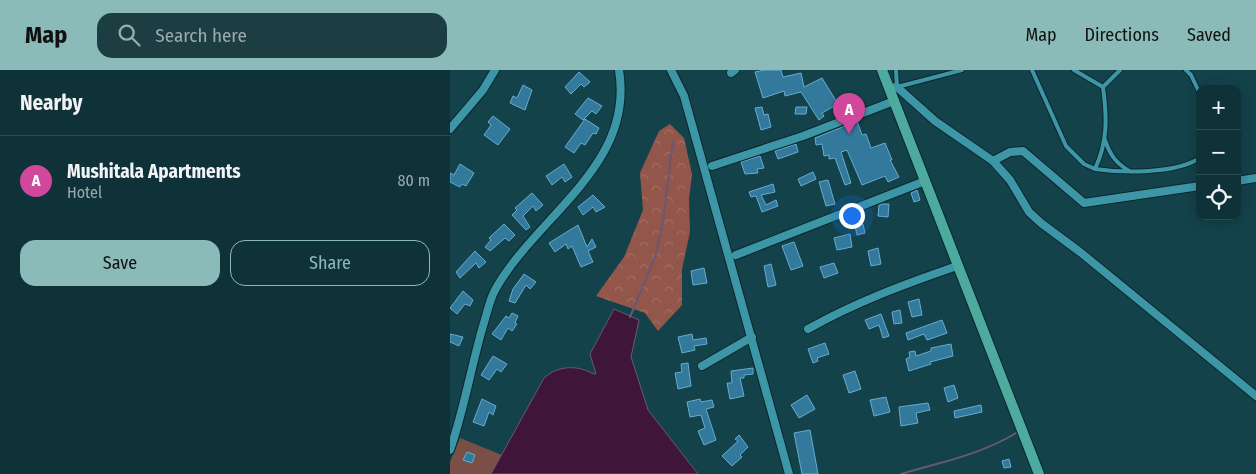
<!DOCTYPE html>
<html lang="en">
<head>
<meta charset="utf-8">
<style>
  :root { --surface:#0e3238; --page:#1c3e43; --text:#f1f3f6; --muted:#9baaae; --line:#2e4d53; --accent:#8bbbb9 }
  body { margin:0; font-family:"Fira Sans Condensed",sans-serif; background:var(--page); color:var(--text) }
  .controls { position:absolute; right:15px; top:15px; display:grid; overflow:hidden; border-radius:10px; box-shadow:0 2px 12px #0003 }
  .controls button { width:45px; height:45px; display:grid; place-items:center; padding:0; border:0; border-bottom:1px solid var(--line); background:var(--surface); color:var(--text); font:25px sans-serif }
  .you { position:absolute; left:401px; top:145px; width:18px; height:18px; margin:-12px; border:4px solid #fff; border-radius:50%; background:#1a73e8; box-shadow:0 0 0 8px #1a73e833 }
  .badge { display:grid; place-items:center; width:32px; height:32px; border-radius:50%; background:var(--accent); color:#fff; font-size:16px; font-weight:700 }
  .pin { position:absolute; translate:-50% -41px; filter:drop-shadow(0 1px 2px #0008) }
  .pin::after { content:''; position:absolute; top:26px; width:18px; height:15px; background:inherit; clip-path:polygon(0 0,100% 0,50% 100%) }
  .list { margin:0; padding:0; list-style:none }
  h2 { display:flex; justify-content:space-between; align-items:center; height:65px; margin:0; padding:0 20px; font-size:21px }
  h2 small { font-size:16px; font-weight:400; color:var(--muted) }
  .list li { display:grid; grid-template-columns:32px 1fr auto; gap:15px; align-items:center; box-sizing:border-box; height:90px; padding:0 20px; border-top:1px solid var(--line) }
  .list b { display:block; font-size:19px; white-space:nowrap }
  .list p { margin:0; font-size:16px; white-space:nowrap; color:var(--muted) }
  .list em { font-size:16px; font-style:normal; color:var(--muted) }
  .actions { display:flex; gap:10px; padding:15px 20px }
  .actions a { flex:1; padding:11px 0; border:1px solid var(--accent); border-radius:15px; text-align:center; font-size:18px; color:var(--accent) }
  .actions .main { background:var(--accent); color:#111 }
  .icon { flex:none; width:28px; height:28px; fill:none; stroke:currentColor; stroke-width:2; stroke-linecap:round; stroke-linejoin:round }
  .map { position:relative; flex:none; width:806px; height:404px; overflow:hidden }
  header { display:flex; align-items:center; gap:30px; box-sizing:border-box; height:70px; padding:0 25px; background:var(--accent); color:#111 }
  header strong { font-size:24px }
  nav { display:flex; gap:28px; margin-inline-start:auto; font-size:18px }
  .search { width:350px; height:45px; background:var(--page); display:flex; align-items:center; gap:12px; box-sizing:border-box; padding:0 18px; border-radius:15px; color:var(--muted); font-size:19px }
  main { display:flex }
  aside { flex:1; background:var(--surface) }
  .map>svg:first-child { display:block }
  .forest { fill:url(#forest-crowns) }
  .park { fill:#794f46 }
  .water { fill:#3f153a; stroke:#695874 }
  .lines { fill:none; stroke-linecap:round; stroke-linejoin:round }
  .stream { stroke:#695874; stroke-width:2 }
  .building { fill:#33799b; stroke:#67accf }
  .lane-casing { stroke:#0b272c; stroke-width:6 }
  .street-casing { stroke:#0b272c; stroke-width:10 }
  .secondary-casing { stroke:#0b272c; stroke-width:12 }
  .lane { stroke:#3d96a6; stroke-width:4 }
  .street { stroke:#3d96a6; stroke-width:8 }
  .secondary { stroke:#4caa9f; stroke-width:10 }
</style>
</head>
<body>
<header>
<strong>Map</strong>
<div class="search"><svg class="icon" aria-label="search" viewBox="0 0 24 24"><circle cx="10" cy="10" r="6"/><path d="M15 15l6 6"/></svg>Search here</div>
<nav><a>Map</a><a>Directions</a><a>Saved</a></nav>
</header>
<main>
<aside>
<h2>Nearby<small></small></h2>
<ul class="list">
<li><span class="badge" style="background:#d1479c">A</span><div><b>Mushitala Apartments</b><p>Hotel</p></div><em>80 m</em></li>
</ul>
<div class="actions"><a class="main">Save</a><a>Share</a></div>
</aside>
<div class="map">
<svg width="806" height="404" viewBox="0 0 806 404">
  <defs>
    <pattern id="forest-crowns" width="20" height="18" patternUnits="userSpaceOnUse" patternTransform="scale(1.25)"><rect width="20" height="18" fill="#93564a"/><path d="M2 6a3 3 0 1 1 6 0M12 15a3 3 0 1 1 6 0" fill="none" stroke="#a16f65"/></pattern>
  </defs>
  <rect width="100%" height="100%" fill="#13424b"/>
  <!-- forest -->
  <polygon class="forest" points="220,54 234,68 242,104 239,129 240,162 232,199 232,235 208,261 195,243 146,226 174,187 193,140 190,103 209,61"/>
  <!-- park -->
  <polygon class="park" points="10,368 52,385 41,404 0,404 0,392"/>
  <!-- water -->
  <path class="water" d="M164 239 189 250 181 287 198 340 248 404H41L94 308C105 298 120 295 135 300 140 302 141 304 146 304L140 284Z"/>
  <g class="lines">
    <!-- stream -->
    <g class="stream">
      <polyline points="180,247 205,187 213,152 223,71"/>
      <path d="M451 404C491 392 530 385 566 363"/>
    </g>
  </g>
  <!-- building -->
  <g class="building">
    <polygon points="315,0 331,0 333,7 351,3 354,17 372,8 388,34 372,43 374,46 369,50 351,22 335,26 334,21 313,28 305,2"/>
    <polygon points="129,2 140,12 134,17 131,14 121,24 115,17"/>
    <polygon points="73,15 82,20 75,40 60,33 63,26 67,28"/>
    <polygon points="138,28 152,36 146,44 142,41 133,50 125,44"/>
    <polygon points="404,29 405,35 398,38 396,32"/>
    <polygon points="312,37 314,45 318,44 321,57 311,60 305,38"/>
    <polygon points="346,37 357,37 356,44 345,44"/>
    <polygon points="43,46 60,59 48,75 34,65 41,55 38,52"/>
    <polygon points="135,49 149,58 146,64 143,63 135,75 131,73 124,83 115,77"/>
    <polygon points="407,51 412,65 416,64 421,78 435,73 442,90 440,90 449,107 438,112 435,106 412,115 397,80 391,82 401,113 395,115 385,88 379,89 379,85 374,86 372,74 366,75 365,68"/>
    <polygon points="346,74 348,82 328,89 325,81"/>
    <polygon points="310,86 314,98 307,99 308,103 295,104 291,92"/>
    <polygon points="10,94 24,103 16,116 12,114 10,117 0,112 0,103 4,105"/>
    <polygon points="114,94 122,107 115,112 112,107 102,115 96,106"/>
    <polygon points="363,102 366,109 351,116 348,109"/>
    <polygon points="378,110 385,134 376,136 369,112"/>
    <polygon points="323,114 325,122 311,125 316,135 326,130 328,136 312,142 306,126 301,127 299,122"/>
    <polygon points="467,120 470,130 464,132 461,123"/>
    <polygon points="82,123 93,135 86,141 83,136 73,146 80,157 76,160 62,145 67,140 65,138"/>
    <polygon points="143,125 155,137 146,142 143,137 133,145 128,137"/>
    <polygon points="432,134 439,134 438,147 428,146 429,135"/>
    <polygon points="54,154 65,165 59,171 55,168 40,181 35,177 41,170 39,168"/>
    <polygon points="413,154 415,163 407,165 405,156"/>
    <polygon points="128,155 137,177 142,169 146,177 138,181 143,192 131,197 122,176 118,179 116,174 105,182 99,173"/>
    <polygon points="400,164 402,177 387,180 384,168"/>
    <polygon points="344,172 353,196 341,200 332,176"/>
    <polygon points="428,178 431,194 421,196 418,181"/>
    <polygon points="25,181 36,192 29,198 26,193 10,208 6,202"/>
    <polygon points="384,193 388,203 374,208 370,197"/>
    <polygon points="321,194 326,215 318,217 314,196"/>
    <polygon points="254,198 257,213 243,215 241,201"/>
    <polygon points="74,204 86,212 80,219 76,215 65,233 59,231 63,219"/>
    <polygon points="13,221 23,230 20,236 15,234 7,244 0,238"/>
    <polygon points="469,229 472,245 462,247 458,232"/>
    <polygon points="450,240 452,253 444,254 442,242"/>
    <polygon points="62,243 68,246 65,253 67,254 62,261 58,258 51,270 42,264 56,246 59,248"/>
    <polygon points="431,244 439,266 433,268 429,255 419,259 415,250"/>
    <polygon points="492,250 497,263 477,270 474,264 458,270 456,263"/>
    <polygon points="0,264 13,267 9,276 0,272"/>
    <polygon points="242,264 243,270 256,268 257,274 244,276 245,280 232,283 228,267"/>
    <polygon points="375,273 379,284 367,288 368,291 363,293 358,279"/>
    <polygon points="501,274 503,286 480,292 481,294 459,301 456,289 460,287 459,282 465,281 466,286 481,281 481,278"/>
    <polygon points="43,286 57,294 51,302 47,299 39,310 31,305"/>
    <polygon points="238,293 241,316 228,319 225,303 232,302 231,294"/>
    <polygon points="303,298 303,304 294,305 294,308 290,308 294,326 280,329 277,313 282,313 281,301"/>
    <polygon points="405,301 411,319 399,323 393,305"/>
    <polygon points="504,315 508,328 498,332 494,318"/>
    <polygon points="357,325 365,339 349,348 341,335"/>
    <polygon points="436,327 440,342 424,346 420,330"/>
    <polygon points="32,329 46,336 43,345 39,342 34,356 23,352"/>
    <polygon points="250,329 251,332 262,330 264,337 256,339 266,370 254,375 248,361 255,358 251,345 240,347 237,332"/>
    <polygon points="478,333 480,340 466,343 468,353 451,356 449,337"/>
    <polygon points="531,335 532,342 505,348 504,341"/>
    <polygon points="360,360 368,404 352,404 344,363"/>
    <polygon points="289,365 298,377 290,385 292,387 282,396 272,386 288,371 285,369"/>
    <polygon points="17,382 25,385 22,393 13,390"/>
    <polygon points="559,389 561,397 554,398 552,391"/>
  </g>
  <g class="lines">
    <!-- lane casing -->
    <g class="lane-casing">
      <g id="lane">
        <polyline points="446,0 447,17 512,0"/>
        <path d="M582 0 616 76 634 94 645 99C658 71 657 47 653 17L624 0"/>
        <polyline points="736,0 741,5 750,24"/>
        <polyline points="653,17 670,0"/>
        <path d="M655 70C660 85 666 93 679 101"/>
        <path d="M645 99C673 103 725 104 750 88"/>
      </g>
    </g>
    <!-- street casing -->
    <g class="street-casing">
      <g id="street">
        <polyline points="221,0 234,26 339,404"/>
        <polyline points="281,3 285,0"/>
        <polyline points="439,18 447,17 485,51 543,91 560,110 579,142 591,153 630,182 806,326"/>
        <polyline points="0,59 33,20 45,0"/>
        <polyline points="543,91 560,82 573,81 634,133 750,116"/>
        <polyline points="262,96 353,66 444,31"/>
        <polyline points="787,111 806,108"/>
        <polyline points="286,185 475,111"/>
        <path d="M358 259C406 232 455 214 507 196"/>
        <polyline points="252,296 302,267"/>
        <path d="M0 380C14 340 21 297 33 256 37 244 39 231 45 220 86 146 185 96 169 0"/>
      </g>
    </g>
    <!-- secondary casing -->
    <g class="secondary-casing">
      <polyline id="secondary" points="432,0 589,404"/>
    </g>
    <!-- lane -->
    <use href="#lane" class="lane"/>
    <!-- street -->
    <use href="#street" class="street"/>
    <!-- secondary -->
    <use href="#secondary" class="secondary"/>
  </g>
</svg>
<div class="controls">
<button>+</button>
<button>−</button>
<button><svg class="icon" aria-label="locate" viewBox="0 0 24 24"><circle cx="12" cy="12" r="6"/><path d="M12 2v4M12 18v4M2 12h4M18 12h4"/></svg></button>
</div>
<div class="you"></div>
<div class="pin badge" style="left:399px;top:64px;background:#d1479c">A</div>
</div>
</main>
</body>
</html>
